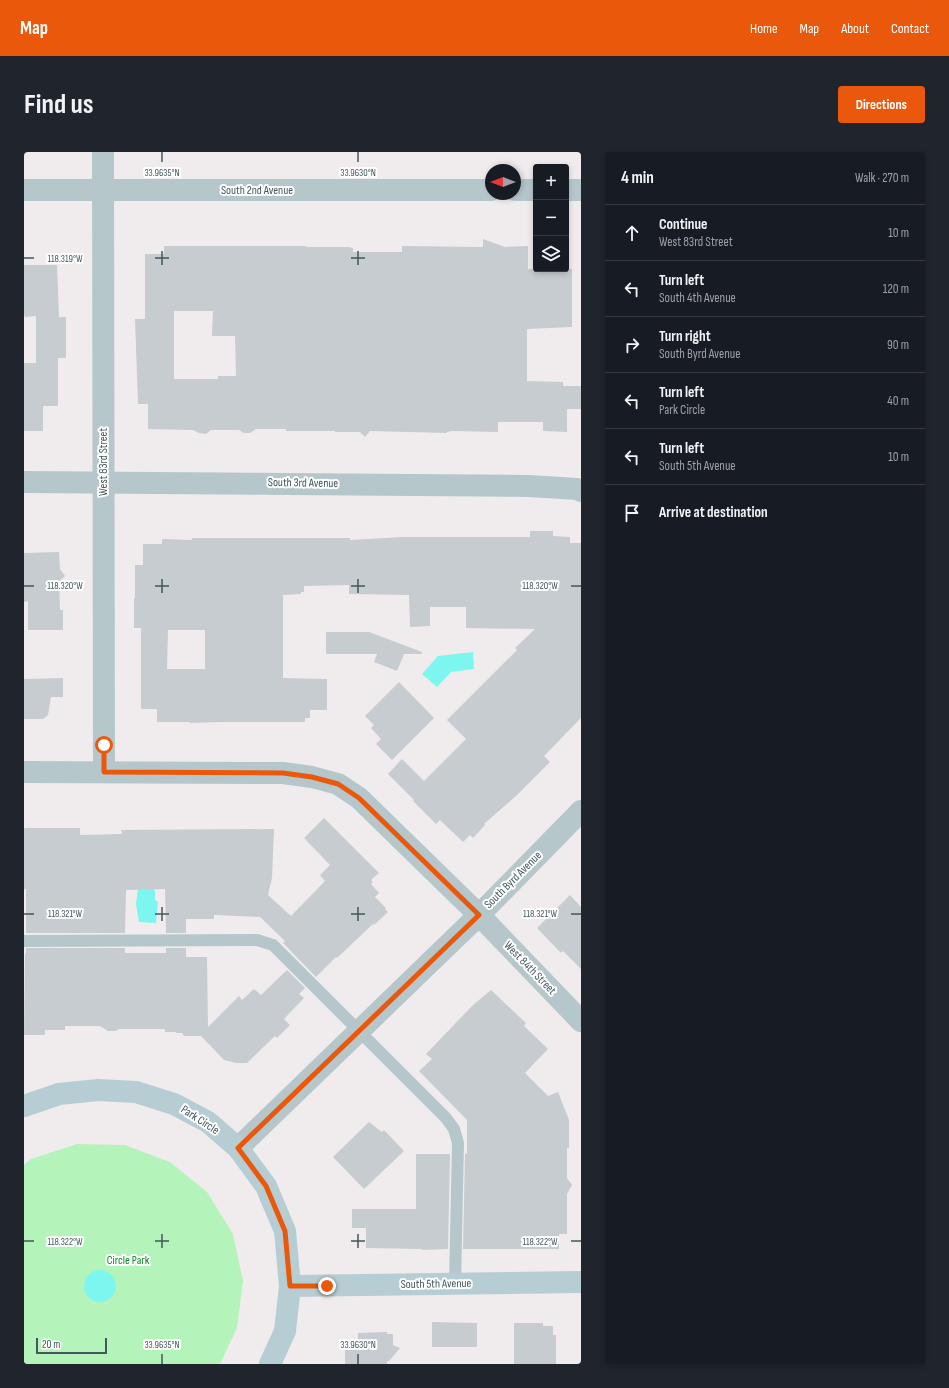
<!DOCTYPE html>
<html lang="en">
<head>
<meta charset="utf-8">
<style>
  :root { --surface:#171b24; --page:#20242c; --text:#f1f3f6; --muted:#9ea1a6; --line:#363941; --accent:#ea580c }
  body { margin:0; font-family:"Sofia Sans Condensed",sans-serif; background:var(--page); color:var(--text) }
  .controls { position:absolute; right:12px; top:12px; display:grid; overflow:hidden; border-radius:4px; box-shadow:0 2px 6px #0003 }
  .controls button { width:36px; height:36px; display:grid; place-items:center; padding:0; border:0; border-bottom:1px solid var(--line); background:var(--surface); color:var(--text); font:20px sans-serif }
  .compass { position:absolute; left:461px; top:12px; width:36px; height:36px; border-radius:50%; background:var(--surface); box-shadow:0 2px 6px #0003; rotate:270deg }
  .scale { position:absolute; left:12px; bottom:10px; width:71px; box-sizing:border-box; padding-left:4px; border:2px solid #43575c; border-top:0; font-size:11px; line-height:14px; white-space:nowrap; color:#43575c; -webkit-text-stroke:3px #fff; paint-order:stroke }
  .stop { position:absolute; width:12px; height:12px; margin:-9px; border:3px solid #ea580c; border-radius:50%; background:#fff }
  .stop.end { background:#ea580c; border-color:#fff; box-shadow:0 1px 4px #0008 }
  .list { margin:0; padding:0; list-style:none }
  h2 { display:flex; justify-content:space-between; align-items:center; height:52px; margin:0; padding:0 16px; font-size:17px }
  h2 small { font-size:13px; font-weight:400; color:var(--muted) }
  .list li { display:grid; grid-template-columns:26px 1fr auto; gap:12px; align-items:center; box-sizing:border-box; height:56px; padding:0 16px; border-top:1px solid var(--line) }
  .list b { display:block; font-size:15px; white-space:nowrap }
  .list p { margin:0; font-size:13px; white-space:nowrap; color:var(--muted) }
  .list em { font-size:13px; font-style:normal; color:var(--muted) }
  .icon { flex:none; width:22px; height:22px; fill:none; stroke:currentColor; stroke-width:2; stroke-linecap:round; stroke-linejoin:round }
  .map { position:relative; flex:none; width:557px; height:1212px; overflow:hidden; border-radius:4px }
  header { display:flex; align-items:center; gap:24px; box-sizing:border-box; height:56px; padding:0 20px; background:var(--accent); color:#fff }
  header strong { font-size:19px }
  nav { display:flex; gap:22px; margin-inline-start:auto; font-size:14px }
  .intro { display:flex; align-items:center; justify-content:space-between; box-sizing:border-box; height:96px; padding:0 24px }
  h1 { margin:0; font-size:28px }
  .button { padding:10px 18px; border-radius:4px; background:var(--accent); color:#fff; font-size:14px; font-weight:700 }
  main { display:flex; gap:24px; padding:0 24px }
  aside { flex:1; background:var(--surface); border-radius:4px; box-shadow:0 2px 6px #0003 }
  .map>svg:first-child { display:block }
  .green { fill:#b4f4bb }
  .water { fill:#7cf6ee }
  .building { fill:#c6ccd0; fill-rule:evenodd }
  .lines { fill:none; stroke-linecap:round; stroke-linejoin:round }
  .lane { stroke:#b6c7cc; stroke-width:12 }
  .street { stroke:#b6c7cc; stroke-width:22 }
  .secondary { stroke:#b7cdd4; stroke-width:22 }
  .route { stroke:#ea580c; stroke-width:5 }
  .ticks { fill:none; stroke:#43575c; stroke-width:1.5 }
  .labels { text-anchor:middle; dominant-baseline:central; stroke-width:4; stroke-linejoin:round; paint-order:stroke }
  .street-label { font-size:12px; fill:#43575c; stroke:#fff }
  .park-label { font-size:12px; fill:#0b8627; stroke:#fff }
  .ticks-label { font-size:10px; text-anchor:middle; fill:#43575c; stroke:#fff; stroke-width:4; stroke-linejoin:round; paint-order:stroke }
</style>
</head>
<body>
<header>
<strong>Map</strong>
<nav><a>Home</a><a>Map</a><a>About</a><a>Contact</a></nav>
</header>
<div class="intro"><h1>Find us</h1><a class="button">Directions</a></div>
<main>
<div class="map">
<svg width="557" height="1212" viewBox="0 0 557 1212">
  <rect width="100%" height="100%" fill="#f0eced"/>
  <!-- green -->
  <polygon class="green" points="53,992 101,993 146,1010 183,1040 209,1082 219,1129 213,1176 196,1212 0,1212 0,1013 7,1007"/>
  <!-- water -->
  <g class="water">
    <polygon points="449,500 450,517 427,520 413,535 398,522 414,504"/>
    <polygon points="125,731 131,739 131,748 134,750 132,771 115,770 112,752 114,737"/>
    <circle cx="76" cy="1134" r="16"/>
  </g>
  <!-- building -->
  <g class="building">
    <path d="M459 87 481 95 504 94V117H548V175L503 177V229L539 230V234H557V257H543V280L519 279V270H474V280L428 279 423 280V281L346 279 341 285 336 280H311V279H262V277H232L226 281H220L215 278H187L182 282 175 281 169 278 124 277V252H114L111 167H121V102H140V94H282V95H324L329 96V100H378V94L459 95ZM150 159H189L188 184H211L212 224H194V227H150Z"/>
    <polygon points="0,113 33,113 35,165 42,165 42,206 34,206 34,254 19,254 19,279 0,279 0,211 12,211 12,164 1,165 0,162"/>
    <path d="M506 379H529V384L546 385V391H557V566L520 604 526 610 492 644 460 672 461 673 449 686 446 683 439 690 416 668 412 672 389 649 390 648 364 622 378 607 400 629 442 587 423 568 493 498 491 496 511 477 442 476V455H406V474L386 475 385 443 325 442V433L280 434V440H277V442L259 443V526L303 527V558H286V566H281V570H196L166 571V570H133V557H117V476H110V446H111V413H119V392H138V387L168 388V386H326V388L379 385H506ZM144 478H181V517H143Z"/>
    <polygon points="35,400 36,417 41,424 35,429 36,458 39,458 39,478 4,478 4,449 0,450 0,401"/>
    <polygon points="302,480 345,480 398,500 398,502 380,502 373,519 350,510 353,502 302,502"/>
    <polygon points="39,526 39,545 27,545 24,563 19,567 0,567 0,527"/>
    <polygon points="375,530 410,566 368,608 352,592 357,587 347,576 350,573 341,564"/>
    <polygon points="300,666 355,721 347,728 349,730 347,732 355,741 351,745 362,756 361,757 364,760 350,773 349,772 313,806 312,805 292,825 259,791 261,789 236,765 190,763 190,767 162,767 162,781 142,781 141,737 102,738 101,781 2,781 2,737 0,737 0,677 1,676 56,676 56,683 98,682 97,678 250,677 248,726 244,743 267,764 301,729 296,723 306,713 280,686"/>
    <polygon points="546,743 557,755 557,817 539,799 537,801 513,776"/>
    <polygon points="2,796 101,796 101,801 142,801 142,796 162,796 162,805 183,805 184,875 215,844 218,848 230,837 237,843 263,818 281,836 275,842 280,846 260,867 266,873 253,886 251,884 223,911 212,911 200,908 177,884 160,884 158,881 152,881 152,880 141,880 141,877 95,877 92,879 84,879 76,874 41,874 41,878 21,878 21,883 0,883 1,802 2,802"/>
    <polygon points="467,838 502,871 500,874 524,897 501,921 524,944 534,940 545,968 545,996 543,996 543,1026 548,1033 543,1042 543,1082 535,1082 535,1097 439,1097 441,1002 443,1001 443,968 395,919 408,907 402,902 449,853"/>
    <polygon points="345,970 358,980 360,978 380,999 340,1037 309,1005"/>
    <polygon points="392,1002 426,1002 424,1097 398,1098 398,1097 342,1096 342,1076 328,1076 328,1057 392,1057"/>
    <polygon points="408,1170 453,1171 453,1195 408,1195"/>
    <polygon points="490,1171 519,1171 519,1174 529,1174 529,1183 532,1183 532,1212 490,1212"/>
    <polygon points="363,1180 363,1182 369,1182 369,1193 376,1196 365,1209 363,1209 363,1212 321,1212 321,1191 328,1191 328,1189 334,1189 334,1181"/>
  </g>
  <g class="lines">
    <!-- lane -->
    <polyline class="lane" points="0,789 233,788 249,793 422,966 430,977 434,991 431,1132"/>
    <!-- street -->
    <g class="street">
      <polyline points="79,0 80,620"/>
      <polyline points="0,38 467,38"/>
      <polyline points="491,38 512,38"/>
      <polyline points="542,38 557,38"/>
      <polyline points="0,330 505,334 553,337 557,339"/>
      <polyline points="0,620 259,621 288,625 314,632 335,646 455,763 557,869"/>
      <polyline points="214,996 455,763 557,659"/>
    </g>
    <!-- secondary -->
    <g class="secondary">
      <polyline points="0,954 35,942 74,938 112,940 150,952 184,970 214,996 242,1034 261,1079 266,1134 261,1179 246,1212"/>
      <polyline points="266,1134 557,1130"/>
    </g>
  </g>
  <g class="lines">
    <!-- route -->
    <polyline class="route" points="80,593 80,620 259,621 288,625 314,632 335,646 455,763 214,996 242,1034 261,1079 266,1134 303,1134"/>
  </g>
  <!-- ticks -->
  <path class="ticks" d="M138 0V10M334 0V10M138 99V113M334 99V113M0 106H10M131 106H145M327 106H341M138 427V441M334 427V441M0 434H10M131 434H145M327 434H341M547 434H557M138 755V769M334 755V769M0 762H10M131 762H145M327 762H341M547 762H557M138 1082V1096M334 1082V1096M0 1089H10M131 1089H145M327 1089H341M547 1089H557M138 1202V1212M334 1202V1212"/>
  <g class="labels">
    <!-- street labels -->
    <g class="street-label">
      <text x="233" y="38">South 2nd Avenue</text>
      <text transform="translate(79 310) rotate(-90)">West 83rd Street</text>
      <text transform="translate(279 331) rotate(1)">South 3rd Avenue</text>
      <text transform="translate(489 728) rotate(-45)">South Byrd Avenue</text>
      <text transform="translate(506 816) rotate(46)">West 84th Street</text>
      <text transform="translate(176 968) rotate(33)">Park Circle</text>
      <text transform="translate(412 1132) rotate(-1)">South 5th Avenue</text>
    </g>
    <!-- park labels -->
    <g class="park-label">
      <text x="104" y="1108">Circle Park</text>
    </g>
  </g>
  <g class="ticks-label">
    <text x="138" y="24">33.9635°N</text>
    <text x="334" y="24">33.9630°N</text>
    <text x="41" y="110">118.319°W</text>
    <text x="516" y="437">118.320°W</text>
    <text x="41" y="437">118.320°W</text>
    <text x="41" y="765">118.321°W</text>
    <text x="516" y="765">118.321°W</text>
    <text x="516" y="1093">118.322°W</text>
    <text x="41" y="1093">118.322°W</text>
    <text x="138" y="1196">33.9635°N</text>
    <text x="334" y="1196">33.9630°N</text>
  </g>
</svg>
<div class="controls">
<button>+</button>
<button>−</button>
<button><svg class="icon" aria-label="layers" viewBox="0 0 24 24"><path d="M12 4l9 5-9 5-9-5zM3 14l9 5 9-5"/></svg></button>
</div>
<svg class="compass" viewBox="-18 -18 36 36"><path d="M0-13l5 13h-10z" fill="#e53935"/><path d="M0 13l5-13h-10z" fill="#9ea1a6"/></svg>
<div class="scale">20 m</div>
<div class="stop" style="left:80px;top:593px"></div>
<div class="stop end" style="left:303px;top:1134px"></div>
</div>
<aside>
<h2>4 min<small>Walk · 270 m</small></h2>
<ul class="list">
<li><svg class="icon" aria-label="ahead" viewBox="0 0 24 24"><path d="M12 20V5M6 11l6-6 6 6"/></svg><div><b>Continue</b><p>West 83rd Street</p></div><em>10 m</em></li>
<li><svg class="icon" aria-label="left" viewBox="0 0 24 24"><path d="M17 20v-9H6M10 6l-5 5 5 5"/></svg><div><b>Turn left</b><p>South 4th Avenue</p></div><em>120 m</em></li>
<li><svg class="icon" aria-label="right" viewBox="0 0 24 24"><path d="M7 20v-9h11M14 6l5 5-5 5"/></svg><div><b>Turn right</b><p>South Byrd Avenue</p></div><em>90 m</em></li>
<li><svg class="icon" aria-label="left" viewBox="0 0 24 24"><path d="M17 20v-9H6M10 6l-5 5 5 5"/></svg><div><b>Turn left</b><p>Park Circle</p></div><em>40 m</em></li>
<li><svg class="icon" aria-label="left" viewBox="0 0 24 24"><path d="M17 20v-9H6M10 6l-5 5 5 5"/></svg><div><b>Turn left</b><p>South 5th Avenue</p></div><em>10 m</em></li>
<li><svg class="icon" aria-label="arrive" viewBox="0 0 24 24"><path d="M6 21V4h12l-3 4 3 4H6"/></svg><div><b>Arrive at destination</b></div></li>
</ul>
</aside>
</main>
</body>
</html>
